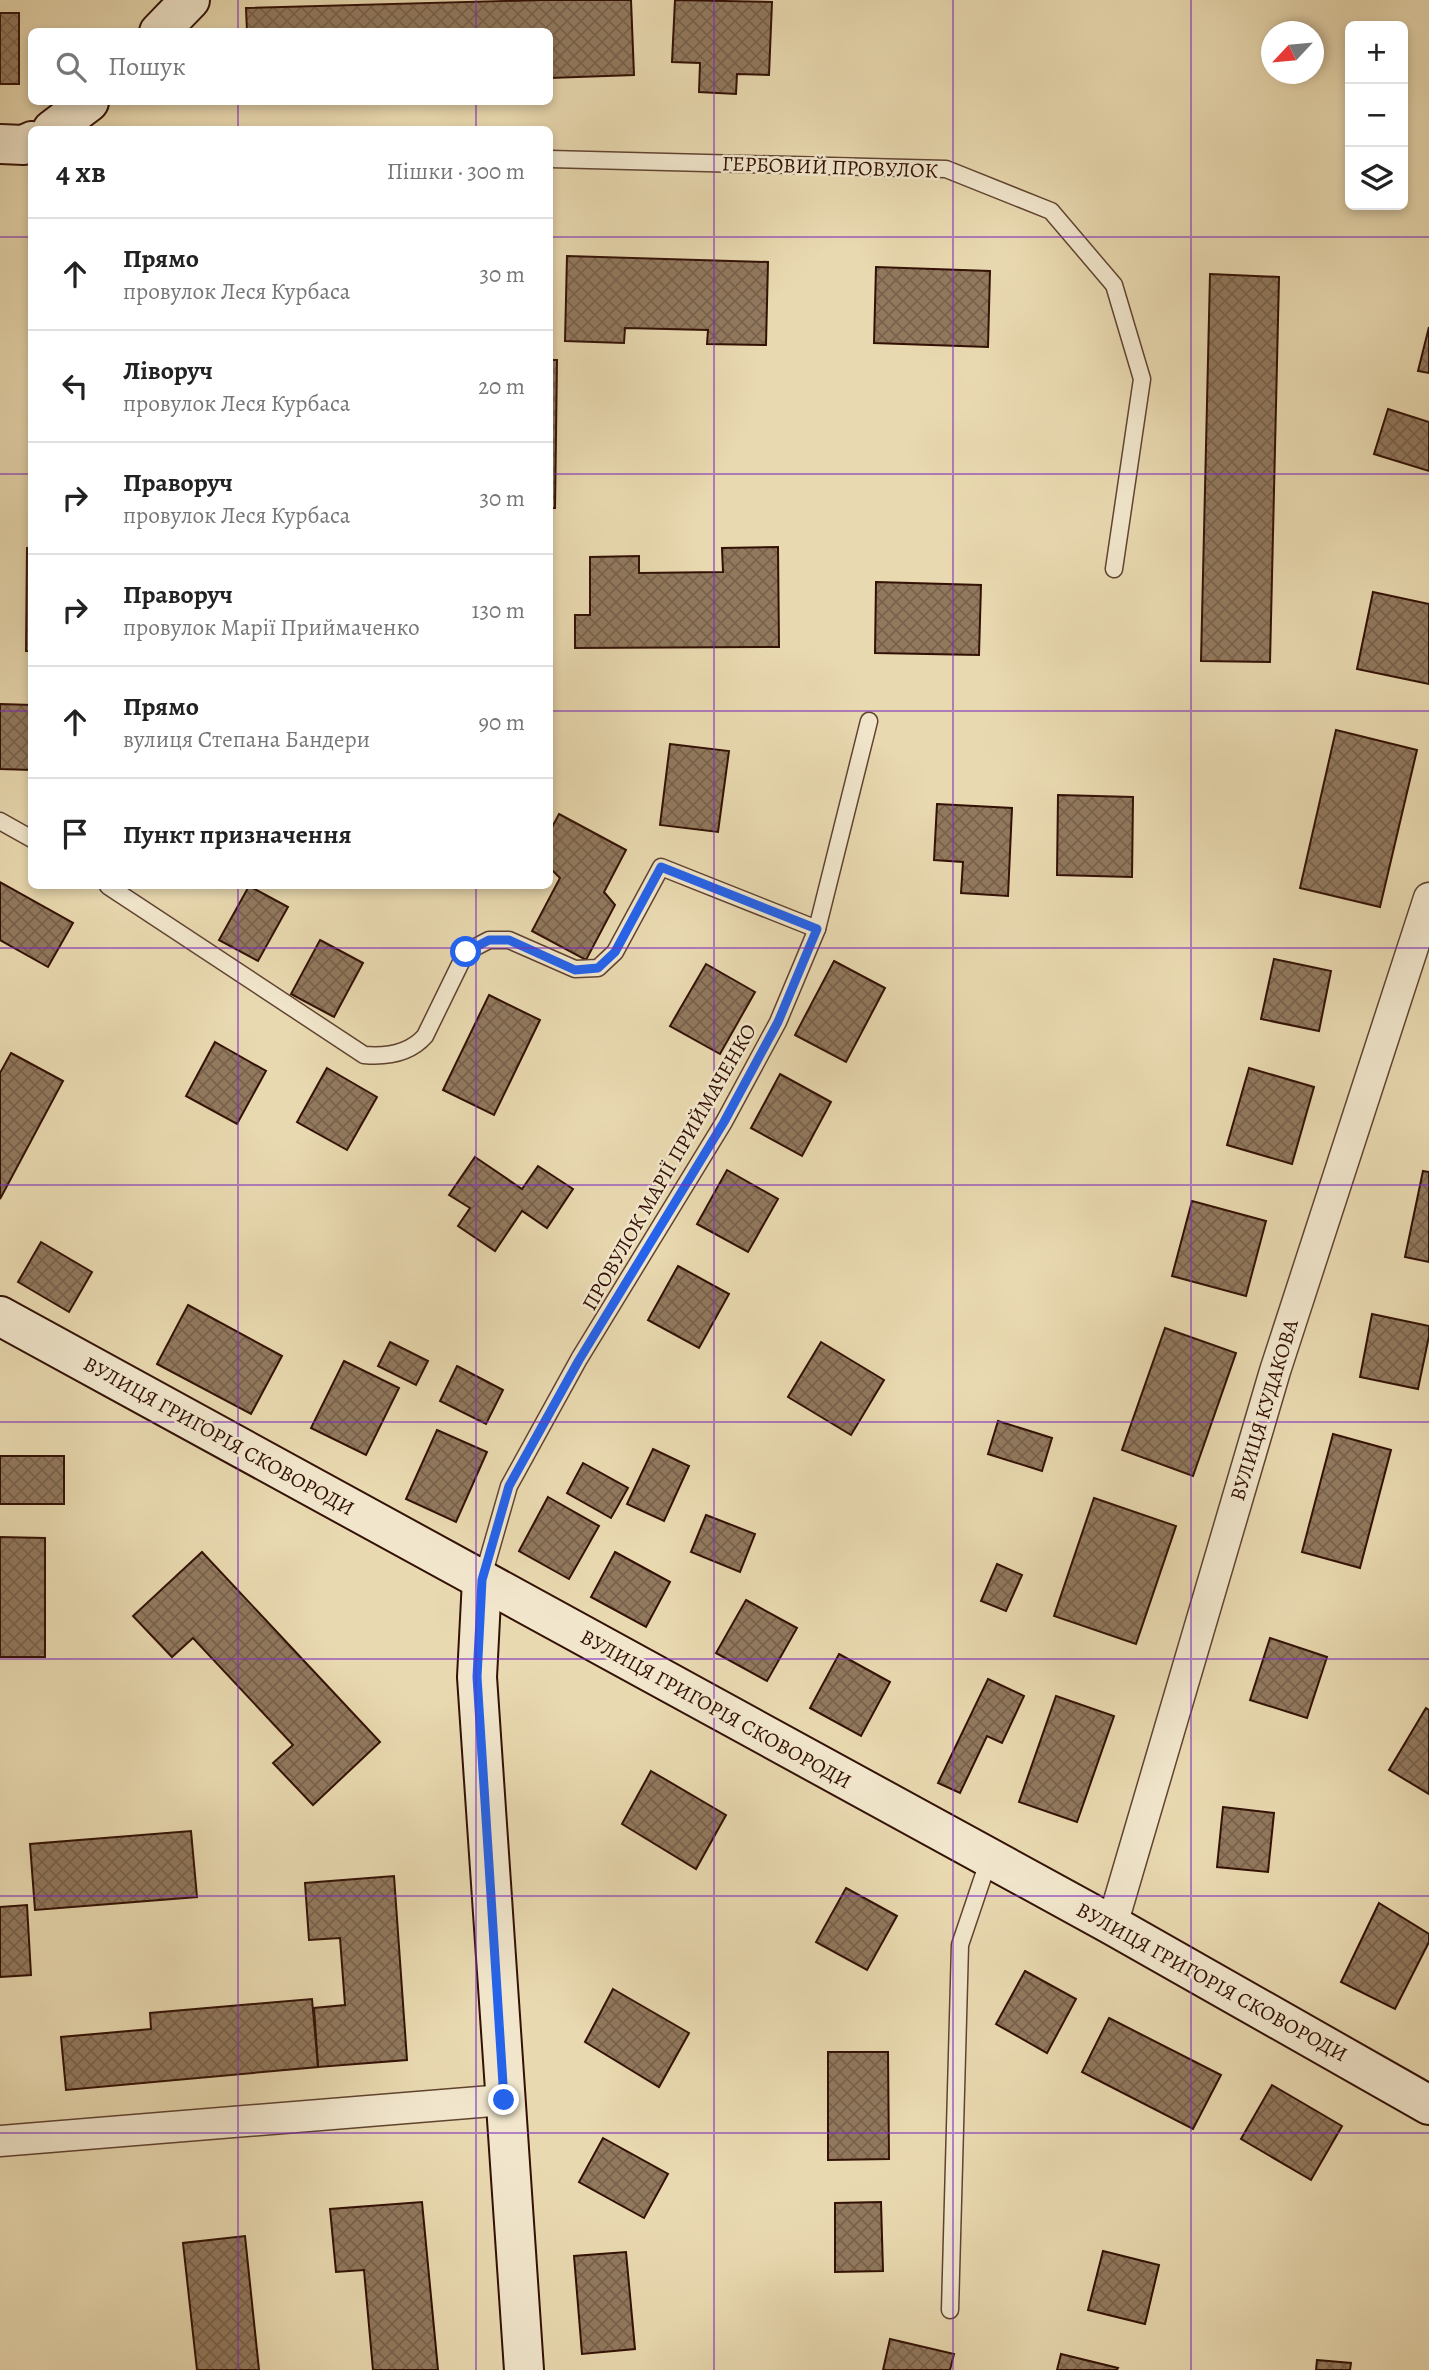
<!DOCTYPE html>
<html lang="uk">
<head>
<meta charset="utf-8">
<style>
  :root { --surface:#fff; --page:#f2f2f2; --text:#222; --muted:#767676; --line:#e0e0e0 }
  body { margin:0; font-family:Alegreya,serif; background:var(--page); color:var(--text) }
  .controls { position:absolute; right:21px; top:21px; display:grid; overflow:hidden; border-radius:10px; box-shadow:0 4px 10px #0003 }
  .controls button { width:63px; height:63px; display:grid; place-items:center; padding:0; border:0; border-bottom:2px solid var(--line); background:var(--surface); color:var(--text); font:35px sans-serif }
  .compass { position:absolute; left:1261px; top:21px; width:63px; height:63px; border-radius:50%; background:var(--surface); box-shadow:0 4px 10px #0003; rotate:244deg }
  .stop { position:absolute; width:21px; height:21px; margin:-16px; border:5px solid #2563eb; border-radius:50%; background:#fff }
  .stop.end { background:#2563eb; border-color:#fff; box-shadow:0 2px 7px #0008 }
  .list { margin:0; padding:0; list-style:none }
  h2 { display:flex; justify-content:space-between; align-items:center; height:91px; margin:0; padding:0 28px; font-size:30px }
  h2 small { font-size:23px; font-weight:400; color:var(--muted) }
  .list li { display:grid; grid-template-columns:46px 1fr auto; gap:21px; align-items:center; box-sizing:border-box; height:112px; padding:0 28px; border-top:2px solid var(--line) }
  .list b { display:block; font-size:26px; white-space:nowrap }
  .list p { margin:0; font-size:23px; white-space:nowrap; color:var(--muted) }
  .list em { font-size:23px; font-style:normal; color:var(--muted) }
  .icon { flex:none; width:38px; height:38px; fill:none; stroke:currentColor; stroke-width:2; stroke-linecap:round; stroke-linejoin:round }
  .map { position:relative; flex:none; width:1429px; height:2370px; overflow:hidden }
  .search { position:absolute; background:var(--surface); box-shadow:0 4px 10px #0003; left:28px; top:28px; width:525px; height:77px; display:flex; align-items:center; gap:18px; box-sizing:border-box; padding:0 24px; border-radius:10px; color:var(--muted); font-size:26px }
  .panel { position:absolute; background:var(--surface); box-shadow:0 4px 10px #0003; left:28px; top:126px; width:525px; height:763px; border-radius:10px }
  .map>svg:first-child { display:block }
  .building { fill:url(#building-cross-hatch); stroke:#331105; stroke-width:2 }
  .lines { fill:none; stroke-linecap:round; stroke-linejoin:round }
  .lane-casing { stroke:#604330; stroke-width:19 }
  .street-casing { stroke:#604330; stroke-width:33 }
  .secondary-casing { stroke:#331105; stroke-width:42 }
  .lane { stroke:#f1e6cc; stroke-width:16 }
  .street { stroke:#f1e6cc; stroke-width:30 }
  .secondary { stroke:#f1e6cc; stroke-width:38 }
  .route { stroke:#2563eb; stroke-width:9 }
  .grid { fill:none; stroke:#7b2cbf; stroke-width:2; stroke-opacity:0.55 }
  .labels { text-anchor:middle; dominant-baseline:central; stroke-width:5; stroke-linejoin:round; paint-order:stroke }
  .street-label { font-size:21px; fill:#331105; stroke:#f1e6cc }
</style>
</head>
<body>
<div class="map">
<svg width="1429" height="2370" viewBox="0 0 1429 2370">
  <defs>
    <pattern id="building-cross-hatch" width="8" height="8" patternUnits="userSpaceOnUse" patternTransform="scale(1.75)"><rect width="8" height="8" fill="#92795e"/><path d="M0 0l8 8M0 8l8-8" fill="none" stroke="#78624c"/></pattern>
  </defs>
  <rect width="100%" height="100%" fill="#e9d9b0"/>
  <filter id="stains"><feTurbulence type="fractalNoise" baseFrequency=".00286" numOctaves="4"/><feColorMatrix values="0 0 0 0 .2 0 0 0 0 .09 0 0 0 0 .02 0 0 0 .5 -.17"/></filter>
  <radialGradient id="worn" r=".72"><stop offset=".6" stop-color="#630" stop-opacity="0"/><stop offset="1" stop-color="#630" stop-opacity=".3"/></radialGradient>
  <!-- building -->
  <g class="building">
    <polygon points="542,0 631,0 634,75 550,78 550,32 247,32 246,8"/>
    <polygon points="675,0 772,2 769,75 737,74 736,94 699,92 700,63 672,62"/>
    <rect x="0" y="13" width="19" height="71"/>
    <polygon points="567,256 768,262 766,345 707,344 708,330 625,328 624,343 565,341"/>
    <polygon points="876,267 990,271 988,347 874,343"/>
    <polygon points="1210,274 1279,277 1270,662 1201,661"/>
    <polygon points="1429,327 1429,373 1418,371"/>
    <polygon points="550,360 557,360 555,508 550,508"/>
    <polygon points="1388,409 1429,422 1429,471 1374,454"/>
    <polygon points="778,547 779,647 575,648 575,615 590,615 590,557 639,556 639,573 723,572 722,548"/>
    <polygon points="27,548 32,548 32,651 26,651"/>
    <polygon points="876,582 981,585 979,655 875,653"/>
    <polygon points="1373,592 1429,604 1429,684 1357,669"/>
    <polygon points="0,704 32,705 32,770 0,769"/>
    <polygon points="1336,730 1417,750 1380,907 1300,888"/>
    <polygon points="670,744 729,751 718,832 660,825"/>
    <polygon points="1058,795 1133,797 1132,877 1057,875"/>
    <polygon points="937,804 1012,808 1008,896 961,893 963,862 934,860"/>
    <polygon points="559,814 626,850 604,892 615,905 586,960 532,931 560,878 550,868 550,831"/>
    <polygon points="0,882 73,923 48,967 0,940"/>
    <polygon points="249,886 288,907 258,961 219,940"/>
    <polygon points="320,940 363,963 334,1017 291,994"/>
    <polygon points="1274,959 1331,971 1319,1031 1261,1019"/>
    <polygon points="834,961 885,988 846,1062 795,1035"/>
    <polygon points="706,964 755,992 720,1054 670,1026"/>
    <polygon points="489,995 540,1020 494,1115 443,1090"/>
    <polygon points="215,1042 266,1071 237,1124 186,1096"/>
    <polygon points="11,1053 63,1081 0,1199 0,1073"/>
    <polygon points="327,1068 377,1097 347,1150 297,1122"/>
    <polygon points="1249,1068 1314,1087 1292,1164 1227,1145"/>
    <polygon points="780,1074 831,1102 802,1156 751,1128"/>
    <polygon points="475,1157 522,1189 538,1166 573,1189 547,1228 522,1211 495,1251 458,1226 470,1208 449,1195"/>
    <polygon points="727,1170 778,1199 748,1252 697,1224"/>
    <polygon points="1423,1171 1429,1172 1429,1262 1405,1257"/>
    <polygon points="1192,1201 1266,1221 1246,1296 1172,1276"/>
    <polygon points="41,1242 92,1272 69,1312 18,1282"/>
    <polygon points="678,1266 729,1294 699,1348 648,1320"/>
    <polygon points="188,1305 282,1356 251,1414 157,1364"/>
    <polygon points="1372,1314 1429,1326 1429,1336 1418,1389 1360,1377"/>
    <polygon points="1165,1328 1236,1353 1193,1476 1122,1450"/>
    <polygon points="390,1342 428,1361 416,1385 378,1366"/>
    <polygon points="821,1342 884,1380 851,1435 788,1397"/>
    <polygon points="344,1361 399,1388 366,1455 311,1428"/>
    <polygon points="457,1366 503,1390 486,1424 440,1401"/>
    <polygon points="998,1421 1052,1438 1042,1471 988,1454"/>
    <polygon points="437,1430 487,1452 456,1522 406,1499"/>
    <polygon points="1333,1434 1391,1450 1360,1568 1302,1552"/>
    <polygon points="653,1449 689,1466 664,1521 627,1504"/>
    <rect x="0" y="1456" width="64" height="48"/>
    <polygon points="583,1463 628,1488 611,1518 567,1493"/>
    <polygon points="548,1497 599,1526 569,1579 519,1551"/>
    <polygon points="1094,1498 1176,1526 1136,1644 1054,1616"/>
    <polygon points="706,1515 755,1534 740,1572 691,1552"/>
    <polygon points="0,1537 45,1538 45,1657 0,1657"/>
    <polygon points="202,1552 380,1742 313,1805 273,1763 293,1745 193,1638 172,1657 133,1616"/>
    <polygon points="615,1552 670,1582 646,1627 591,1597"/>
    <polygon points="997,1564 1022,1575 1006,1611 981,1601"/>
    <polygon points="746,1600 797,1628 767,1681 716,1653"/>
    <polygon points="1270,1638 1327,1657 1307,1718 1250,1700"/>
    <polygon points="839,1654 890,1682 861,1736 810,1708"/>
    <polygon points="988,1679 1024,1696 1002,1743 987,1736 960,1793 938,1783"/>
    <polygon points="1056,1696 1114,1716 1077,1822 1019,1802"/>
    <polygon points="1426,1708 1429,1710 1429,1794 1389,1770"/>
    <polygon points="651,1771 726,1815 696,1869 622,1824"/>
    <polygon points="1223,1807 1274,1813 1268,1872 1217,1867"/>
    <polygon points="191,1831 197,1897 35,1910 30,1844"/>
    <polygon points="394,1876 407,2060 318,2067 314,2008 345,2005 340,1938 309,1940 305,1883"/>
    <polygon points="846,1888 897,1916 867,1970 816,1942"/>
    <polygon points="1379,1903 1429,1934 1429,1942 1395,2009 1341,1982"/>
    <polygon points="27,1905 31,1975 0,1977 0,1907"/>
    <polygon points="1025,1971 1076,1999 1047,2053 996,2024"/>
    <polygon points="613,1989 689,2033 659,2087 585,2042"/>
    <polygon points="312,1999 318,2067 66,2090 61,2037 151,2029 150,2013"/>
    <polygon points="1109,2018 1221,2075 1193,2129 1082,2072"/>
    <polygon points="828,2052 888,2052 889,2159 828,2160"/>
    <polygon points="1272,2085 1342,2126 1311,2180 1241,2139"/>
    <polygon points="603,2138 668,2174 644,2218 579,2182"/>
    <polygon points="422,2202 438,2370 373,2370 364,2270 336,2272 330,2209"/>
    <polygon points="881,2202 883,2271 835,2272 835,2203"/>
    <polygon points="245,2236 259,2370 197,2370 183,2243"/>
    <polygon points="1103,2251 1159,2265 1145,2324 1088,2310"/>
    <polygon points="626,2252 635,2349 582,2354 574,2256"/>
    <polygon points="890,2339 954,2354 950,2370 883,2370"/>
    <polygon points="1061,2354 1118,2368 1117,2370 1057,2370"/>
    <polygon points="1317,2360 1351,2363 1350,2370 1316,2370"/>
  </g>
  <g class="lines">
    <!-- lane casing -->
    <g class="lane-casing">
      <g id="lane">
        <polyline points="550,159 946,169 1051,211 1114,285 1142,379 1114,569"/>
        <polyline points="0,821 32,839"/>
        <path d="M108 886 364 1055C387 1057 410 1053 425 1036L466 952 489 940H509L575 969 598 968 615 952 661 867 817 929"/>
        <polyline points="482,1580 509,1486 579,1359 724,1122 778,1022 817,929 869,721"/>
        <polyline points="950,2310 960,1945 989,1859"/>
      </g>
    </g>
    <!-- street casing -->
    <g class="street-casing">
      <g id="street">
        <polyline points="1112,1925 1275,1371 1429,898"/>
        <polyline points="0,2141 504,2100"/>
      </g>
    </g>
    <!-- secondary casing -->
    <g class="secondary-casing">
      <g id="secondary">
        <polyline points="159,32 190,0"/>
        <polyline points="52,130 89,102"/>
        <polyline points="0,144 24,145 32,141"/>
        <polyline points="0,1316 1112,1925 1429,2105"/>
        <polyline points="482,1580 477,1677 524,2370"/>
      </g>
    </g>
    <!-- lane -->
    <use href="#lane" class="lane"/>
    <!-- street -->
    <use href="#street" class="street"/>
    <!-- secondary -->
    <use href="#secondary" class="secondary"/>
  </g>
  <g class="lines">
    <!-- route -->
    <polyline class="route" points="466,952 489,940 509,940 575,970 598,968 615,952 661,867 817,929 778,1022 724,1122 579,1360 509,1486 482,1580 477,1677 504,2100"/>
  </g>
  <!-- grid -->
  <path class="grid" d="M238 0V32M476 0V32M714 0V2370M953 0V2370M1191 0V2370M238 102V130M476 102V130M0 237H32M550 237H1429M0 474H32M550 474H1429M0 711H32M550 711H1429M238 886V2370M476 886V2370M0 948H1429M0 1185H1429M0 1422H1429M0 1659H1429M0 1896H1429M0 2133H1429"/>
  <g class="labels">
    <!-- street labels -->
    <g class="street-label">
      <text transform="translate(830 167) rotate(2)">ГЕРБОВИЙ ПРОВУЛОК</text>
      <text transform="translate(669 1167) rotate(-60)">ПРОВУЛОК МАРІЇ ПРИЙМАЧЕНКО</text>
      <text transform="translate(1264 1410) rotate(-73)">ВУЛИЦЯ КУДАКОВА</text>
      <text transform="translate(219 1436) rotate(29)">ВУЛИЦЯ ГРИГОРІЯ СКОВОРОДИ</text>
      <text transform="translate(716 1709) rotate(29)">ВУЛИЦЯ ГРИГОРІЯ СКОВОРОДИ</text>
      <text transform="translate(1212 1982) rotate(29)">ВУЛИЦЯ ГРИГОРІЯ СКОВОРОДИ</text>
    </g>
  </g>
  <rect width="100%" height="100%" filter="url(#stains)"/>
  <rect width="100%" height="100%" fill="url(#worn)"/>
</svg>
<div class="controls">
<button>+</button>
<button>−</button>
<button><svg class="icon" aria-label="layers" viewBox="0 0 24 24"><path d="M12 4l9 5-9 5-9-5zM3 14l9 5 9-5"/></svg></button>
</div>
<svg class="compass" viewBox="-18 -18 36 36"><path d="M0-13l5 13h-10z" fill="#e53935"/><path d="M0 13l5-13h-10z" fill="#767676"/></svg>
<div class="stop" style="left:466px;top:952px"></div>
<div class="stop end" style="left:504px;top:2100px"></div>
<div class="search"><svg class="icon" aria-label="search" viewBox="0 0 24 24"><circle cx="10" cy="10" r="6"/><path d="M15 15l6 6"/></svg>Пошук</div>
<section class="panel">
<h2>4 хв<small>Пішки · 300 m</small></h2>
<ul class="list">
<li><svg class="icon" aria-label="ahead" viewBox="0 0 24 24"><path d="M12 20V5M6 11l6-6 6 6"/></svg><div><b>Прямо</b><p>провулок Леся Курбаса</p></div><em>30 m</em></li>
<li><svg class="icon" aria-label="left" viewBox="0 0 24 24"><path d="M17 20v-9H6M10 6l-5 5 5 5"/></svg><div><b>Ліворуч</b><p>провулок Леся Курбаса</p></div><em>20 m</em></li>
<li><svg class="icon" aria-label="right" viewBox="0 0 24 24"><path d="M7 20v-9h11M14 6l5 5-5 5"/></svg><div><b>Праворуч</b><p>провулок Леся Курбаса</p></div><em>30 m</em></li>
<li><svg class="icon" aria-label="right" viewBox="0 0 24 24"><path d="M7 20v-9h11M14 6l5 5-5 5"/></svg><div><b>Праворуч</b><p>провулок Марії Приймаченко</p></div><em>130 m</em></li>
<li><svg class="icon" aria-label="ahead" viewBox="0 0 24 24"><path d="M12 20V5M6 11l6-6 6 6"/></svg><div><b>Прямо</b><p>вулиця Степана Бандери</p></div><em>90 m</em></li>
<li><svg class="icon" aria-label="arrive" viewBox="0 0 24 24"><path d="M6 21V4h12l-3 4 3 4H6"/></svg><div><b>Пункт призначення</b></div></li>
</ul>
</section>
</div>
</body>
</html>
